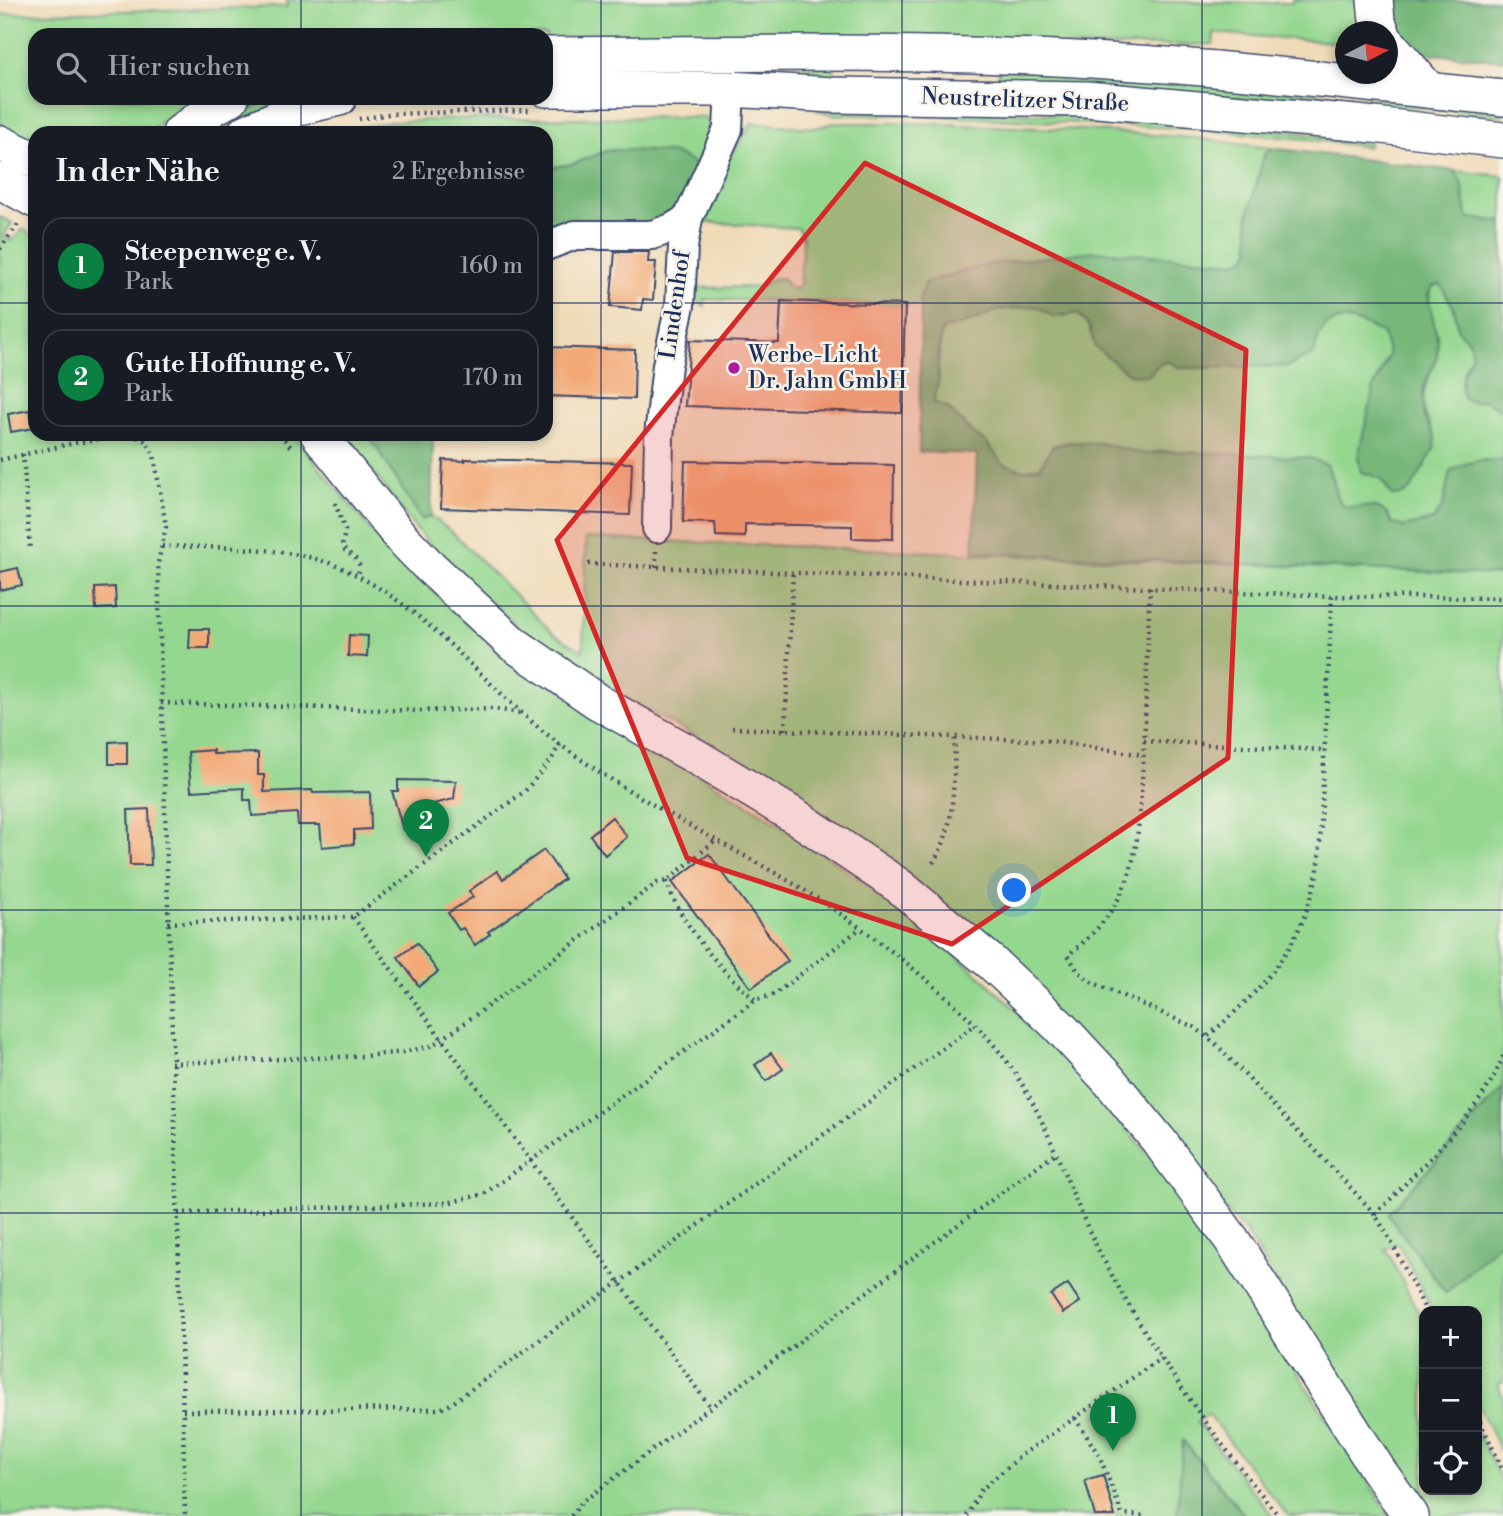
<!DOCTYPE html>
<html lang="de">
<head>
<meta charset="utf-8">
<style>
  :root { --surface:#171b24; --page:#20242c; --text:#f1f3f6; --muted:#9ea1a6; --line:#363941; --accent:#0b8043 }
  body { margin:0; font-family:"Libre Bodoni",serif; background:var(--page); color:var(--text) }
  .controls { position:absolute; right:21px; bottom:21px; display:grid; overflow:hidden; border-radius:14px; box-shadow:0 4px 10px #0003 }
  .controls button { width:63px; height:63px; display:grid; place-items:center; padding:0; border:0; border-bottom:2px solid var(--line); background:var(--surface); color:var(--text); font:35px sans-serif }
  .compass { position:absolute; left:1335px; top:21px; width:63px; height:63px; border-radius:50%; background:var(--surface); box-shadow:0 4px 10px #0003; rotate:84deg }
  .you { position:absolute; left:1015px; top:891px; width:24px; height:24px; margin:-18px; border:5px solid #fff; border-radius:50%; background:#1a73e8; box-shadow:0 0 0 10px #1a73e833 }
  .badge { display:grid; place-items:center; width:46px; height:46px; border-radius:50%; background:var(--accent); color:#fff; font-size:23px; font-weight:700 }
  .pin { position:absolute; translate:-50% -58px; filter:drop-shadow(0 2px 4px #0008) }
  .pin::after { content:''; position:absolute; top:37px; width:24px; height:21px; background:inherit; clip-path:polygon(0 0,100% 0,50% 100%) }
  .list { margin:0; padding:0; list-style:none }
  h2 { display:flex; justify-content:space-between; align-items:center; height:91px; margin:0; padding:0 28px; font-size:30px }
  h2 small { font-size:23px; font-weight:400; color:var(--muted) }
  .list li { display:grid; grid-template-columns:46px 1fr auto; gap:21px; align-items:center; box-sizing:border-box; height:98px; margin:0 14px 14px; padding:0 14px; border:2px solid var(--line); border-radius:21px }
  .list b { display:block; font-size:26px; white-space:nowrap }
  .list p { margin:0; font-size:23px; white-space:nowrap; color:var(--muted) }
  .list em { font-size:23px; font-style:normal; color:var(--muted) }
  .icon { flex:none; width:38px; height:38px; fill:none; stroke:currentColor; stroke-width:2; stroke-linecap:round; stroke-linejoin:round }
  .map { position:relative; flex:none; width:1503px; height:1516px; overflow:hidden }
  .search { position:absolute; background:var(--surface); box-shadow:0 4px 10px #0003; left:28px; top:28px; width:525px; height:77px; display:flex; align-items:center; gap:18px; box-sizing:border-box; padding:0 24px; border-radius:21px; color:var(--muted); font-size:26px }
  .panel { position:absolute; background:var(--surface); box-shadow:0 4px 10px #0003; left:28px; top:126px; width:525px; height:315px; border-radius:21px }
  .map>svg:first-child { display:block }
  .green { fill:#94d78f; stroke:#588376; stroke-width:2 }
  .forest { fill:#77b87a; stroke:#49746c; stroke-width:2 }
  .building { fill:#f3a976 }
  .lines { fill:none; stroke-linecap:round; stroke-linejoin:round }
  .minor-casing { stroke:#3b496c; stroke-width:32 }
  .major-casing { stroke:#3b496c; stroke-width:38 }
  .path { stroke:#3b496c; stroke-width:4.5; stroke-dasharray:2 5; stroke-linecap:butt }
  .minor { stroke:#fff; stroke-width:28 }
  .major { stroke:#fff; stroke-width:35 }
  .marked { fill:#d62828; fill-opacity:0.2; stroke:#d62828; stroke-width:5; stroke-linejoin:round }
  .grid { fill:none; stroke:#1b2f5e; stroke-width:2; stroke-opacity:0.55 }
  .poi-dot { fill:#b5179e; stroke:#f7f3e8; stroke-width:2.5 }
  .labels { text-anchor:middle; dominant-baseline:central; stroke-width:5; stroke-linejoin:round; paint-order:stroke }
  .street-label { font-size:23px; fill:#1b2f5e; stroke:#f7f3e8 }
  .poi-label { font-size:23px; fill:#1b2f5e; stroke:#f7f3e8; text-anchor:start }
</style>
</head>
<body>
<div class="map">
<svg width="1503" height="1516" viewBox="0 0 1503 1516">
  <rect width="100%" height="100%" fill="#f7f3e8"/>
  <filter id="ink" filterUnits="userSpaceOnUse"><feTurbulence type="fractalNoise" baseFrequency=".0143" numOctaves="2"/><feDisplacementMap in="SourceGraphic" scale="14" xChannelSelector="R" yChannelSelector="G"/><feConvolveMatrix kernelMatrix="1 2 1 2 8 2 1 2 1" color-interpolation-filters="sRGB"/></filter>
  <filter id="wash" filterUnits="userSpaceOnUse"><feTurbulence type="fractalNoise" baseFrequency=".00686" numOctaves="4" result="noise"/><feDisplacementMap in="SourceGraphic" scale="28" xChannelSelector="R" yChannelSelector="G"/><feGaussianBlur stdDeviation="1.57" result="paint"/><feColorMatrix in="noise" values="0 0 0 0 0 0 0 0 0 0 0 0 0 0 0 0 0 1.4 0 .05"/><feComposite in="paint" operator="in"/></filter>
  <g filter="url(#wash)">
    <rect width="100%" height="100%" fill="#f0dbb9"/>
    <!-- green -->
    <g class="green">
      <polygon points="287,0 921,0 1292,3 1292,0 1365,0 1369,31 1346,32 1345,43 1214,33 1213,44 1096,47 546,43 546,35 35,35 35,98 195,98 161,122 151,133 35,133 35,146 0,129 0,14 282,7 287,7"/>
      <polygon points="546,67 835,67 833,82"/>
      <polygon points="999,70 1088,73 1503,110 1503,116 1352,102 1314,103 998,84"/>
      <polygon points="275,98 292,98 231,125 220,133 209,133 226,121"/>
      <path d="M815 110C999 113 1189 110 1370 144L1367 147 1315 140 1196 129 915 115H835Z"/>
      <path d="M703 117C719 127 703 154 698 168L609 150 573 164 546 168V133H327L389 122 458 119Z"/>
      <polygon points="752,123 815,128 834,123 915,123 1084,130 1194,138 1271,148 1264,155 1248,217 1250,249 1245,259 1235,262 1096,251 991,264 926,282 921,305 705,299 705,306 700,304 691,295 692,288 759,287 772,279 783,278 788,286 794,289 799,287 800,282 803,238 798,228 699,222 714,183"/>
      <path d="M1455 171 1503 176V222L1468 218C1463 202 1465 184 1455 171Z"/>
      <polygon points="0,217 12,223 4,235 12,241 23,229 35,237 35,434 292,434 386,548 503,654 791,831 888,899 979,975 1047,1039 1096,1092 1147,1153 1218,1250 1390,1516 1288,1516 1208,1414 1197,1422 1273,1516 1245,1516 1184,1441 1177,1516 0,1516"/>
      <path d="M1440 283 1454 308 1458 331 1469 341 1472 355C1463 371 1458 381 1464 399L1471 402 1485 400 1503 411V460H1481L1450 472 1443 506 1433 520 1404 527 1392 523C1383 501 1366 508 1345 507L1335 497 1334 479 1310 458 1165 451 1144 454 1099 443 1053 446 1040 467 1023 470 1003 464 985 441 974 435 964 423 933 402C939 378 938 354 942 329L972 321 998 310 1036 306 1054 317 1077 313 1089 326 1095 347 1157 366 1167 361 1181 368 1288 366 1314 354C1316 347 1317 337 1321 332 1335 309 1366 324 1383 334L1389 355 1374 387 1371 409 1380 478 1393 496 1435 437C1421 411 1419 398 1431 371 1435 362 1438 354 1438 345 1438 326 1423 304 1432 287Z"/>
      <polygon points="345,434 368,434 422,520 431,516 454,534 554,634 583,651 586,538 1503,575 1503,1087 1388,1214 1446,1293 1503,1239 1503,1381 1498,1385 1503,1397 1503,1457 1477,1402 1477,1311 1433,1311 1398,1243 1386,1249 1424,1324 1424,1490 1477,1490 1477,1432 1503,1484 1503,1516 1431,1516 1388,1458 1245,1231 907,873 802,800 701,739 606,688 519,628 438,554 413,525"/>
    </g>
    <!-- forest -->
    <g class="forest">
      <polygon points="1391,0 1503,1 1503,60 1410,52 1400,43"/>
      <path d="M1271 148 1455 171C1465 184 1463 202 1468 218L1503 222V411L1485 400 1471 402 1464 399C1458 381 1463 371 1472 355L1469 341 1458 331 1454 308 1440 284 1432 287 1428 295 1438 342 1437 356 1423 390 1424 416 1435 437V447L1412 488 1403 495 1393 496 1380 478 1361 472 1358 457 1374 387 1389 355 1383 334C1366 324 1335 309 1321 332 1317 337 1316 347 1314 354L1288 366 1181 368 1167 361 1157 366 1148 376 1129 374 1095 347 1089 326 1077 313 1054 317 1036 306 998 310 972 321 942 330 937 358 939 379 933 402 947 407 974 435 985 441 1003 464 1023 470 1040 467 1053 446 1070 442 1099 443 1144 454 1165 451 1310 458 1327 465C1335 482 1332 494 1345 507 1366 508 1383 500 1392 523L1404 527 1433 520 1443 506 1450 472C1466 460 1484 460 1503 460V575L973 552 977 454 919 452 921 305 919 299 926 282 991 264 1096 251 1234 262 1245 259 1250 249 1248 217 1264 155Z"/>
      <path d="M609 150C636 151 679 146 698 168L680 213 669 221 546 239V168L573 164Z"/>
      <polygon points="368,434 433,434 431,516 422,520"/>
      <polygon points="1503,1087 1503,1239 1446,1293 1388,1214"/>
      <polygon points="1183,1441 1245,1516 1177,1516"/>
    </g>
    <g id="blocks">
      <!-- building -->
      <g class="building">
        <polygon points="615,252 649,252 648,262 656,262 653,300 643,299 642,310 610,307"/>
        <polygon points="781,301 905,305 902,413 685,406 690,340 779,343"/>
        <polygon points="546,347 635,350 634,399 546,396"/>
        <polygon points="30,410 34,428 11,432 8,414"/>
        <polygon points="465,459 632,463 630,515 441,508 443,460 465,461"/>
        <polygon points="685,461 894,465 893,539 852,538 852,526 745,524 745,537 716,536 715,523 683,522"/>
        <polygon points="18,568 22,585 0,590 0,572"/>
        <polygon points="115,587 116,608 96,609 95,588"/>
        <polygon points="190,629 209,629 209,648 189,648"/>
        <polygon points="349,635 368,636 367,657 348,656"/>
        <polygon points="127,741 127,764 109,764 109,742"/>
        <polygon points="213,750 213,754 258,753 258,775 264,775 264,792 312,790 313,793 370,792 371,829 354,830 354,844 322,847 320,825 298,825 297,813 252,816 251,800 244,800 244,788 191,791 188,752"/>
        <polygon points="398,780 456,781 454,799 425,806 430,822 403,830 392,791 398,791"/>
        <polygon points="149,809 151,865 130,865 128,810"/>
        <polygon points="612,817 627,837 605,855 590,835"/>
        <polygon points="544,850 564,879 488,932 490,934 475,945 463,928 459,930 448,913 473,897 469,891 497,871 503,879"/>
        <polygon points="709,854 788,961 751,988 672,882"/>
        <polygon points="417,943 438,972 419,986 398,957"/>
        <polygon points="771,1053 783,1069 766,1081 755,1065"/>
        <polygon points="1068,1284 1080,1302 1063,1313 1051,1295"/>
        <polygon points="1103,1475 1115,1516 1095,1516 1085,1480"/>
      </g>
    </g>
  </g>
  <g filter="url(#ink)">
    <use href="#blocks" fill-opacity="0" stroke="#3b496c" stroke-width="2"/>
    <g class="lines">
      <!-- minor casing -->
      <g class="minor-casing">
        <g id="minor">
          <polyline points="546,246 575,235 652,235 672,228 688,218"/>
          <polyline points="657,528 659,436 667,365 680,305 683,247 688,218 728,129 730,89"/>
        </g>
      </g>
      <!-- major casing -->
      <g class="major-casing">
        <g id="major">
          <polyline points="1375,0 1377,20 1382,32"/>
          <polyline points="1388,43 1429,90"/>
          <path d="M546 55C728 54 910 49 1092 60 1229 68 1366 84 1503 98"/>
          <polyline points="546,89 730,89 833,95 1086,99 1356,123 1503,140"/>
          <polyline points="180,133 213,108 231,98"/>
          <polyline points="245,133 301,107 339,98"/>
          <polyline points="0,143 35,160"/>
          <polyline points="0,181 35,200"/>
          <polyline points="318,434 400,536 427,564 512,643 598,702 693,755 798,818 899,886 992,963 1059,1026 1109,1080 1159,1141 1232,1240 1378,1470 1411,1516"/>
        </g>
      </g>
      <!-- path -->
      <g class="path">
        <polyline points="359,119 389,114 529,110"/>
        <polyline points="0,249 19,223"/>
        <polyline points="280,434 291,447"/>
        <polyline points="23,454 30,548"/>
        <path d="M0 460 74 443 132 435 146 441 154 455 166 527 158 563C166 880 179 1198 185 1516"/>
        <path d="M335 503 345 530 342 547C351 558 365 559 357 576"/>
        <path d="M162 546C219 548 295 545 346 570 435 612 485 689 562 746 633 798 713 837 789 881 833 907 876 938 916 971 949 998 983 1029 1009 1064 1045 1114 1066 1183 1093 1239 1143 1339 1208 1430 1279 1516"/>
        <polyline points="588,564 1332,596 1503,598"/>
        <polyline points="656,567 656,550"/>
        <path d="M1150 587C1147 651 1146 716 1142 780 1139 814 1139 848 1127 880 1115 912 1094 935 1068 955L1077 970 1089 981 1194 1027 1217 1045 1375 1214 1393 1245 1426 1311"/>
        <polyline points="161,703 422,711 494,709 521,713"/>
        <polyline points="732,728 1051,741 1144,755"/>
        <polyline points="785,730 793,572"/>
        <polyline points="1144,741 1323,750"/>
        <path d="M933 863C957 827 953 778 955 737"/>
        <path d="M667 881C676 918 726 978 756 1000"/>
        <polyline points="353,917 711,1408"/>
        <polyline points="168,923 353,917 525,791 551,760 560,744"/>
        <path d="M1208 1036C1268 984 1304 945 1319 864L1332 596"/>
        <polyline points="171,1063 364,1056 404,1052 428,1047 441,1040 657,883 667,881 716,840"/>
        <polyline points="178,1213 447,1203 484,1194 756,1000 775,994 861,928"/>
        <path d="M1375 1214 1386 1204C1424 1163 1484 1109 1503 1056"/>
        <polyline points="183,1411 440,1409 451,1404 975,1025"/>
        <polyline points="1477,1415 1503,1470"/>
        <polyline points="1075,1418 1100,1457 1122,1514 1147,1516"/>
        <polyline points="571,1516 582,1502 1054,1154"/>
        <polyline points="967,1516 981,1490 1023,1454 1161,1358"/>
      </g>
      <!-- minor -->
      <use href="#minor" class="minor"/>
      <!-- major -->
      <use href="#major" class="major"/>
    </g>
  </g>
  <!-- marked area -->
  <path class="marked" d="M865 163 1246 350 1228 758 952 944 687 858 557 540Z"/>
  <!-- grid -->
  <path class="grid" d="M301 0V35M601 0V1516M902 0V1516M1202 0V1516M301 98V133M0 303H35M546 303H1503M301 434V1516M0 606H1503M0 910H1503M0 1213H1503"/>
  <!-- markers -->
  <circle class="poi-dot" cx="734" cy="368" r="7"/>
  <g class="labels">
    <!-- street labels -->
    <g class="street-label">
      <text transform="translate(1025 100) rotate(2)">Neustrelitzer Straße</text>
      <text transform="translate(675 305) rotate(-82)">Lindenhof</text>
    </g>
    <!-- poi labels -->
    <g class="poi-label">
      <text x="748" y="355">Werbe-Licht<tspan x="748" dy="26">Dr. Jahn GmbH</tspan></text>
    </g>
  </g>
</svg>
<div class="controls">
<button>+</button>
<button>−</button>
<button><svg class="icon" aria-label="locate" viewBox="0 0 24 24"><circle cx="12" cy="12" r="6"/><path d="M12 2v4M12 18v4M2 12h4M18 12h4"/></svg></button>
</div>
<svg class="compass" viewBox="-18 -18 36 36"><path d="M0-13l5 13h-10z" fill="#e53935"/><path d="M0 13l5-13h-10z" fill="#9ea1a6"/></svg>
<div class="you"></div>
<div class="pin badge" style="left:1113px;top:1451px">1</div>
<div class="pin badge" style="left:426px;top:857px">2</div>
<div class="search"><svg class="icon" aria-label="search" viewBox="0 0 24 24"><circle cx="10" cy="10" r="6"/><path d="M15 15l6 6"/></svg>Hier suchen</div>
<section class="panel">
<h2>In der Nähe<small>2 Ergebnisse</small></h2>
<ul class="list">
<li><span class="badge">1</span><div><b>Steepenweg e. V.</b><p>Park</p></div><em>160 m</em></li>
<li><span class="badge">2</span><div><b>Gute Hoffnung e. V.</b><p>Park</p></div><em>170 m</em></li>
</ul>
</section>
</div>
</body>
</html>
